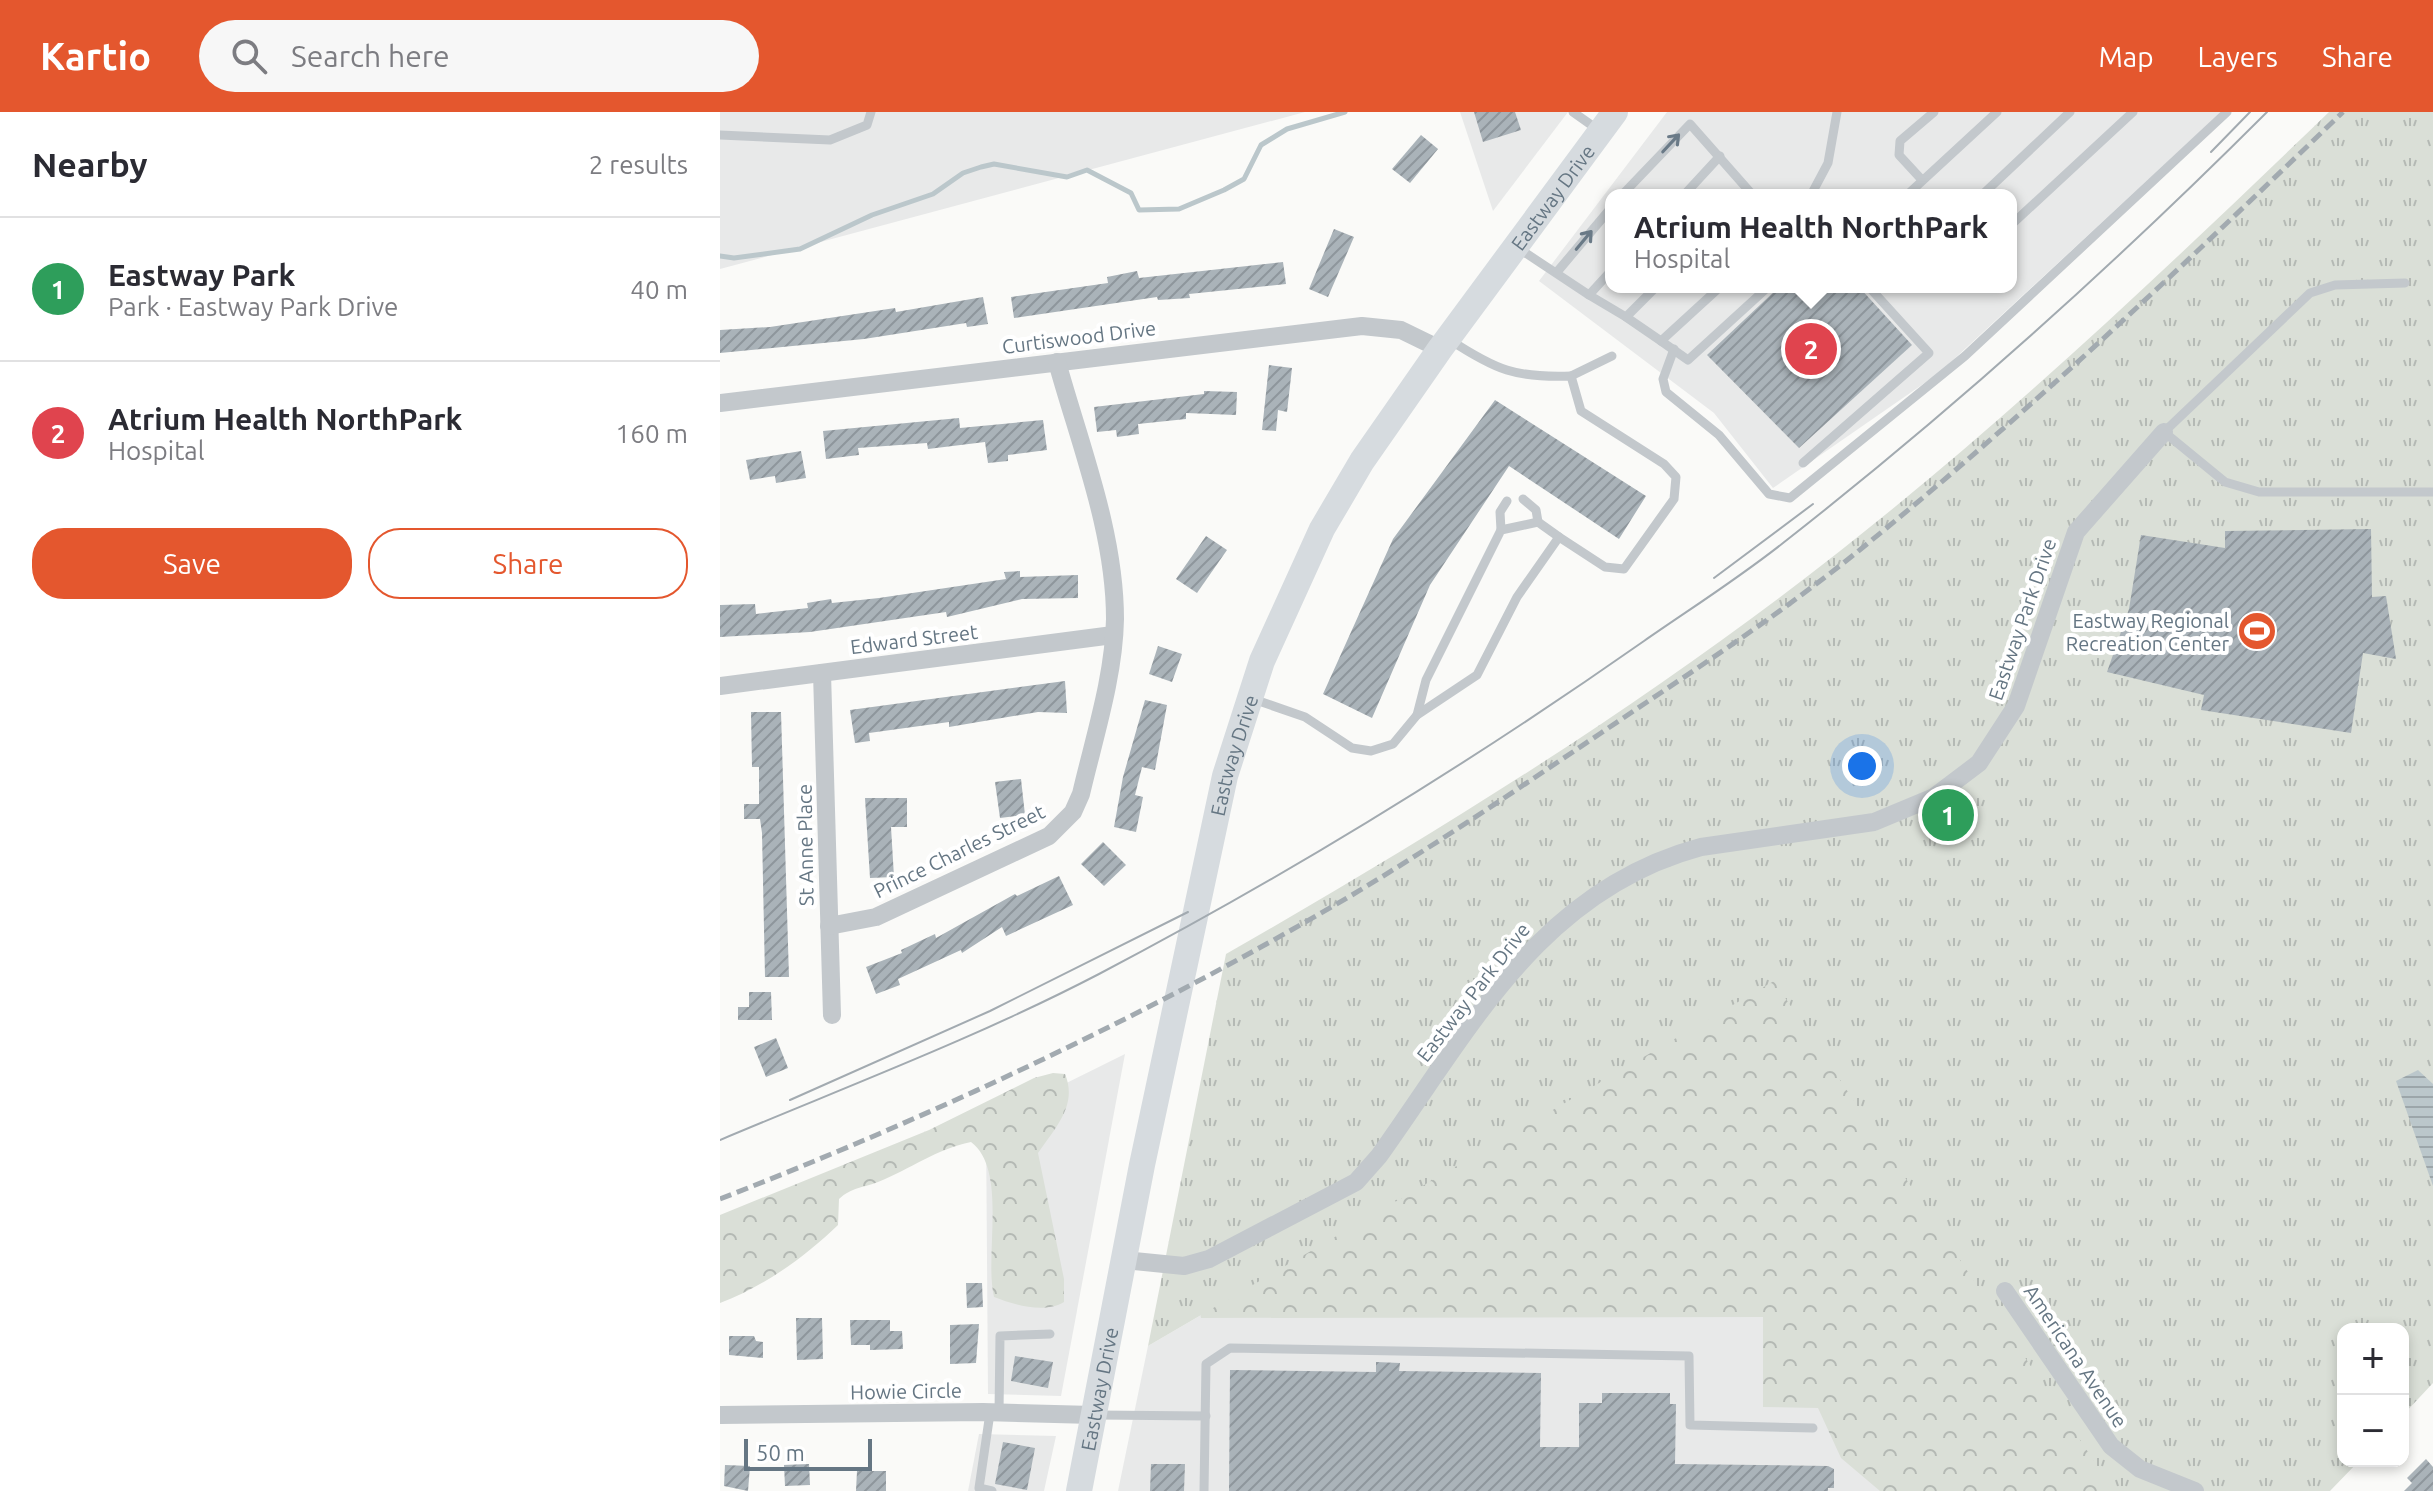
<!DOCTYPE html>
<html lang="en">
<head>
<meta charset="utf-8">
<style>
  :root { --surface:#fff; --page:#f7f7f7; --text:#2b2b33; --muted:#7c7c81; --line:#e1e1e2; --accent:#e4572e }
  body { margin:0; font-family:Ubuntu,sans-serif; background:var(--page); color:var(--text) }
  .controls { position:absolute; right:24px; bottom:24px; display:grid; overflow:hidden; border-radius:16px; box-shadow:0 4px 12px #0003 }
  .controls button { width:72px; height:72px; display:grid; place-items:center; padding:0; border:0; border-bottom:2px solid var(--line); background:var(--surface); color:var(--text); font:40px sans-serif }
  .scale { position:absolute; left:24px; bottom:20px; width:128px; box-sizing:border-box; padding-left:8px; border:4px solid #657683; border-top:0; font-size:22px; line-height:28px; white-space:nowrap; color:#657683; -webkit-text-stroke:6px #fff; paint-order:stroke }
  .you { position:absolute; left:1142px; top:654px; width:28px; height:28px; margin:-20px; border:6px solid #fff; border-radius:50%; background:#1a73e8; box-shadow:0 0 0 12px #1a73e833 }
  .badge { display:grid; place-items:center; width:52px; height:52px; border-radius:50%; background:var(--accent); color:#fff; font-size:26px; font-weight:700 }
  .pin { position:absolute; translate:-50% -50%; border:4px solid #fff; box-shadow:0 2px 8px #0006 }
  .popup { position:absolute; left:885px; top:77px; width:412px; height:104px; box-sizing:border-box; display:grid; place-content:center; border-radius:16px; background:var(--surface); filter:drop-shadow(0 2px 6px #0005); font-size:26px; white-space:nowrap; color:var(--muted) }
  .popup b { font-size:30px; color:var(--text) }
  .popup::after { content:''; position:absolute; left:50%; top:100%; margin-left:-16px; border:16px solid transparent; border-top-color:var(--surface) }
  .list { margin:0; padding:0; list-style:none }
  h2 { display:flex; justify-content:space-between; align-items:center; height:104px; margin:0; padding:0 32px; font-size:34px }
  h2 small { font-size:26px; font-weight:400; color:var(--muted) }
  .list li { display:grid; grid-template-columns:52px 1fr auto; gap:24px; align-items:center; box-sizing:border-box; height:144px; padding:0 32px; border-top:2px solid var(--line) }
  .list b { display:block; font-size:30px; white-space:nowrap }
  .list p { margin:0; font-size:26px; white-space:nowrap; color:var(--muted) }
  .list em { font-size:26px; font-style:normal; color:var(--muted) }
  .actions { display:flex; gap:16px; padding:24px 32px }
  .actions a { flex:1; padding:18px 0; border:2px solid var(--accent); border-radius:32px; text-align:center; font-size:28px; color:var(--accent) }
  .actions .main { background:var(--accent); color:#fff }
  .icon { flex:none; width:44px; height:44px; fill:none; stroke:currentColor; stroke-width:2; stroke-linecap:round; stroke-linejoin:round }
  .map { position:relative; flex:none; width:1713px; height:1379px; overflow:hidden }
  header { display:flex; align-items:center; gap:48px; box-sizing:border-box; height:112px; padding:0 40px; background:var(--accent); color:#fff }
  header strong { font-size:38px }
  nav { display:flex; gap:44px; margin-inline-start:auto; font-size:28px }
  .search { width:560px; height:72px; background:var(--page); display:flex; align-items:center; gap:20px; box-sizing:border-box; padding:0 28px; border-radius:44px; color:var(--muted); font-size:30px }
  main { display:flex }
  aside { flex:1; background:var(--surface) }
  .map>svg:first-child { display:block }
  .built { fill:#e8e9e9; fill-rule:evenodd }
  .forest { fill:url(#forest-crowns) }
  .park { fill:url(#park-tufts) }
  .water { fill:url(#water-rules) }
  .lines { fill:none; stroke-linecap:round; stroke-linejoin:round }
  .stream { stroke:#bbc7cb; stroke-width:5 }
  .building { fill:url(#building-hatch) }
  .service { stroke:#c3c8cc; stroke-width:9 }
  .minor { stroke:#c3c8cc; stroke-width:18 }
  .secondary { stroke:#d6dbdf; stroke-width:26 }
  .tram { stroke:#a2aab0; stroke-width:2 }
  .rail { stroke:#a2aab0; stroke-width:5; stroke-dasharray:12 6; stroke-linecap:butt }
  .oneway { stroke:#6a7a87 }
  .labels { text-anchor:middle; dominant-baseline:central; stroke-width:8; stroke-linejoin:round; paint-order:stroke }
  .street-label { font-size:20px; fill:#657683; stroke:#fff }
  .poi-label { font-size:20px; fill:#657683; stroke:#fff; text-anchor:end }
</style>
</head>
<body>
<header>
<strong>Kartio</strong>
<div class="search"><svg class="icon" aria-label="search" viewBox="0 0 24 24"><circle cx="10" cy="10" r="6"/><path d="M15 15l6 6"/></svg>Search here</div>
<nav><a>Map</a><a>Layers</a><a>Share</a></nav>
</header>
<main>
<aside>
<h2>Nearby<small>2 results</small></h2>
<ul class="list">
<li><span class="badge" style="background:#2e9e5b">1</span><div><b>Eastway Park</b><p>Park · Eastway Park Drive</p></div><em>40 m</em></li>
<li><span class="badge" style="background:#e0444e">2</span><div><b>Atrium Health NorthPark</b><p>Hospital</p></div><em>160 m</em></li>
</ul>
<div class="actions"><a class="main">Save</a><a>Share</a></div>
</aside>
<div class="map">
<svg width="1713" height="1379" viewBox="0 0 1713 1379">
  <defs>
    <pattern id="forest-crowns" width="20" height="18" patternUnits="userSpaceOnUse" patternTransform="scale(2)"><rect width="20" height="18" fill="#dadfd7"/><path d="M2 6a3 3 0 1 1 6 0M12 15a3 3 0 1 1 6 0" fill="none" stroke="#b4b9b4"/></pattern>
    <pattern id="park-tufts" width="24" height="20" patternUnits="userSpaceOnUse" patternTransform="scale(2)"><rect width="24" height="20" fill="#dadfd7"/><path d="M3 7l-1-3M5 7V3M7 7l1-3M15 17l-1-3M17 17v-4M19 17l1-3" fill="none" stroke="#b4b9b4"/></pattern>
    <pattern id="water-rules" width="6" height="5" patternUnits="userSpaceOnUse" patternTransform="scale(2)"><rect width="6" height="5" fill="#bbc7cb"/><path d="M0 2.5h6" fill="none" stroke="#9ca6aa"/></pattern>
    <pattern id="building-hatch" width="6" height="6" patternUnits="userSpaceOnUse" patternTransform="scale(2)"><rect width="6" height="6" fill="#aab3b9"/><path d="M-1 1l2-2M0 6l6-6M5 7l2-2" fill="none" stroke="#8e969c"/></pattern>
  </defs>
  <rect width="100%" height="100%" fill="#fafaf8"/>
  <!-- built -->
  <g class="built">
    <polygon points="0,0 585,0 0,157"/>
    <polygon points="740,0 848,0 773,99"/>
    <path d="M947 0H1501L1219 261 1053 376 994 301 819 169ZM891 83H1291V175H891Z"/>
    <polygon points="1054,869 1394,1379 398,1379 428,1234"/>
    <polygon points="405,942 341,1284 268,1282 266,1011"/>
    <polygon points="259,1322 336,1324 324,1379 248,1379"/>
  </g>
  <!-- forest -->
  <g class="forest">
    <polygon points="1046,807 1403,1379 1160,1379 1121,1346 1098,1296 1043,1295 1043,1205 481,1206 478,1188"/>
    <path d="M333 961 345 962C358 993 335 1016 318 1041L344 1167V1190C324 1202 295 1193 274 1185 264 1143 288 1058 251 1030 216 1037 191 1057 158 1070 143 1076 132 1075 119 1087L118 1113C85 1145 43 1175 0 1191V1103L209 1018 314 966Z"/>
  </g>
  <!-- park -->
  <path class="park" d="M1609 0H1713V1271L1683 1303V1217H1623V1349H1639L1610 1379H1394L1054 869 428 1234 506 842C719 720 927 591 1120 439 1293 303 1451 152 1609 0Z"/>
  <!-- water -->
  <polygon class="water" points="1698,958 1713,972 1713,1074 1676,969"/>
  <g class="lines">
    <!-- stream -->
    <polyline class="stream" points="0,144 14,146 80,137 152,103 213,82 243,61 261,55 274,52 347,65 367,58 411,81 419,98 459,97 504,78 524,67 541,33 567,17 625,0"/>
  </g>
  <!-- building -->
  <g class="building">
    <polygon points="754,0 795,0 801,18 763,30"/>
    <polygon points="701,23 718,37 690,71 672,57"/>
    <polygon points="614,117 634,125 608,185 589,177"/>
    <polygon points="563,150 566,172 469,182 470,186 438,188 437,185 294,206 291,185 388,171 387,165 417,159 419,166"/>
    <polygon points="1059,175 1139,175 1192,233 1079,336 987,243"/>
    <polygon points="263,185 268,212 247,215 246,211 144,227 0,241 0,218 50,215 175,196 176,200"/>
    <polygon points="549,253 572,256 567,300 558,298 556,319 542,318"/>
    <polygon points="484,279 517,280 516,303 466,301 466,307 418,312 419,322 397,325 396,318 377,320 374,295 484,282"/>
    <polygon points="775,288 926,384 899,427 789,354 710,473 652,606 603,582 673,427"/>
    <polygon points="239,306 240,316 323,308 327,338 288,343 288,349 268,351 265,330 208,337 207,331 138,336 139,343 106,347 103,319"/>
    <polygon points="81,339 86,366 56,371 55,364 30,368 26,348"/>
    <polygon points="1651,417 1652,485 1666,484 1676,547 1643,541 1631,621 1481,598 1484,583 1387,560 1409,497 1421,423 1505,436 1505,419"/>
    <polygon points="486,424 507,438 477,481 456,467"/>
    <polygon points="300,459 300,465 358,463 358,486 302,487 227,505 226,500 90,520 0,525 0,493 35,492 36,502 88,496 87,491 111,487 112,491 159,486 286,467 284,460"/>
    <polygon points="438,534 462,542 452,570 429,562"/>
    <polygon points="345,569 347,601 318,600 229,615 229,610 149,621 150,629 135,631 130,598"/>
    <polygon points="425,588 447,593 435,658 422,655 415,683 423,685 416,720 394,715 403,665"/>
    <polygon points="31,600 61,600 69,865 45,865 42,721 40,707 24,707 24,692 39,692 39,655 32,655"/>
    <polygon points="301,667 305,703 280,706 275,670"/>
    <polygon points="145,686 187,686 187,715 171,715 174,765 150,766"/>
    <polygon points="383,730 406,753 384,774 361,752"/>
    <polygon points="339,764 353,793 286,824 282,815 242,841 241,838 178,867 180,873 156,882 146,855 182,841 181,838 215,822 216,826 295,782 297,784"/>
    <polygon points="29,880 51,880 52,908 18,908 18,895 29,895"/>
    <polygon points="56,926 68,956 46,965 34,935"/>
    <polygon points="246,1171 262,1171 263,1195 247,1196"/>
    <polygon points="76,1206 102,1206 103,1247 77,1248"/>
    <polygon points="130,1208 170,1208 170,1219 182,1219 183,1237 150,1238 150,1233 131,1233"/>
    <polygon points="259,1212 256,1251 230,1252 230,1213"/>
    <polygon points="9,1224 34,1224 36,1229 43,1230 43,1246 9,1243"/>
    <polygon points="295,1244 333,1250 328,1276 291,1269"/>
    <polygon points="656,1250 680,1251 679,1259 821,1261 820,1335 859,1335 859,1291 882,1291 882,1281 950,1281 950,1292 956,1292 955,1352 1108,1354 1114,1357 1114,1376 1108,1376 1108,1379 509,1379 510,1258 656,1260"/>
    <polygon points="283,1330 315,1336 307,1378 275,1372"/>
    <polygon points="1706,1347 1713,1355 1713,1379 1684,1379 1692,1371 1687,1366"/>
    <polygon points="89,1352 90,1373 65,1374 64,1353"/>
    <polygon points="431,1352 465,1352 464,1379 430,1379"/>
    <polygon points="5,1353 30,1354 28,1379 4,1374"/>
    <polygon points="137,1359 166,1359 166,1379 136,1379"/>
  </g>
  <g class="lines">
    <!-- service -->
    <g class="service">
      <polyline points="853,0 877,17"/>
      <polyline points="0,23 110,28 147,13 151,0"/>
      <polyline points="1202,68 1179,43 1180,29 1214,0"/>
      <polyline points="902,83 970,12 1030,80 1028,83"/>
      <polyline points="964,83 1000,44"/>
      <polyline points="1091,83 1108,51 1117,0"/>
      <polyline points="1187,83 1277,0"/>
      <polyline points="1262,83 1350,0"/>
      <polyline points="1291,113 1413,0"/>
      <polyline points="798,136 869,183"/>
      <polyline points="891,159 869,183 906,205 936,175"/>
      <polyline points="837,160 891,96"/>
      <polyline points="1685,171 1615,173 1590,181 1444,320 1505,370 1539,380 1713,380"/>
      <polyline points="906,205 941,229 1000,175"/>
      <polyline points="941,229 968,248 1048,175"/>
      <polyline points="954,237 943,267 946,280 999,323 1049,382 1070,386 1245,244 1507,0"/>
      <polyline points="851,264 892,244"/>
      <polyline points="1083,351 1209,241 1149,175"/>
      <polyline points="803,387 816,398 818,410"/>
      <polyline points="781,418 780,400 787,389"/>
      <path d="M533 587 585 605 632 636 651 639 673 632 697 603 757 563 797 485 839 425 885 455 904 457 954 387 956 365 944 352 861 299 851 264C795 266 776 258 730 228"/>
      <polyline points="697,603 706,568 781,418 818,410 839,425"/>
      <polyline points="270,1301 259,1376 272,1379"/>
      <polyline points="279,1301 280,1224 330,1222"/>
      <polyline points="377,1303 486,1304"/>
      <polyline points="484,1379 486,1252 510,1236 969,1244 970,1313 1093,1316"/>
    </g>
    <!-- minor -->
    <g class="minor">
      <polyline points="0,291 642,214 681,218 720,237"/>
      <polyline points="102,561 112,903"/>
      <polyline points="0,574 393,523"/>
      <path d="M109 814 156 805 329 724 353 700 361 682C374 626 394 565 395 507 395 420 360 333 337 250"/>
      <path d="M404 1148 464 1154 489 1147 636 1070 659 1044C750 917 820 778 981 735L1154 710 1214 685 1259 651 1296 594 1356 420 1444 320"/>
      <polyline points="1285,1179 1391,1334 1420,1357 1475,1379"/>
      <polyline points="0,1303 263,1300 373,1303"/>
    </g>
    <!-- secondary -->
    <path class="secondary" id="s1" d="M359 1379 422 1053 505 664 542 549 602 417 642 349 720 237 895 0"/>
    <!-- tram -->
    <g class="tram">
      <polyline points="1491,40 1530,0"/>
      <polyline points="994,466 1093,392"/>
      <polyline points="70,988 270,899 468,800"/>
      <path d="M0 1028C128 974 256 926 379 862 568 763 750 651 924 529 970 497 1019 466 1063 431 1233 298 1394 153 1547 0"/>
    </g>
    <!-- rail -->
    <path class="rail" d="M0 1087C218 1002 430 902 632 783 717 732 799 676 881 621 971 560 1063 501 1147 432 1314 296 1468 149 1623 0"/>
  </g>
  <!-- one-way arrows -->
  <defs><path id="oneway-shaft" d="M-6 0H5M1.5-3L5.5 0L1.5 3" fill="none" stroke-width="1.6" stroke-linecap="round" stroke-linejoin="round" transform="scale(2)"/></defs>
  <g class="oneway">
    <use href="#oneway-shaft" transform="translate(951 31) rotate(-47)"/>
    <use href="#oneway-shaft" transform="translate(864 128) rotate(-50)"/>
  </g>
  <!-- icons -->
  <defs>
    <g id="stadium-disc" transform="scale(2)"><circle r="9.5" fill="#e4572e" stroke="#fff"/><path d="M0-5a6.5 5 0 1 0 0 10a6.5 5 0 1 0 0-10ZM-3.5-1.8h7v3.6h-7Z" fill="#fff"/></g>
  </defs>
  <g fill-rule="evenodd">
    <use href="#stadium-disc" x="1537" y="519"/>
  </g>
  <g class="labels">
    <!-- street labels -->
    <g class="street-label">
      <text stroke="none"><textPath href="#s1" startOffset="1400">Eastway Drive</textPath></text>
      <text transform="translate(359 225) rotate(-7)">Curtiswood Drive</text>
      <text transform="translate(1302 507) rotate(-71)">Eastway Park Drive</text>
      <text transform="translate(194 527) rotate(-7)">Edward Street</text>
      <text stroke="none"><textPath href="#s1" startOffset="752">Eastway Drive</textPath></text>
      <text transform="translate(85 733) rotate(-91)">St Anne Place</text>
      <text transform="translate(239 739) rotate(-26)">Prince Charles Street</text>
      <text transform="translate(753 880) rotate(-52)">Eastway Park Drive</text>
      <text transform="translate(1356 1244) rotate(56)">Americana Avenue</text>
      <text stroke="none"><textPath href="#s1" startOffset="104">Eastway Drive</textPath></text>
      <text transform="translate(186 1279) rotate(-1)">Howie Circle</text>
    </g>
    <!-- poi labels -->
    <g class="poi-label">
      <text x="1509" y="508">Eastway Regional<tspan x="1509" dy="23">Recreation Center</tspan></text>
    </g>
  </g>
</svg>
<div class="controls">
<button>+</button>
<button>−</button>
</div>
<div class="scale">50 m</div>
<div class="you"></div>
<div class="pin badge" style="left:1228px;top:703px;background:#2e9e5b">1</div>
<div class="pin badge" style="left:1091px;top:237px;background:#e0444e">2</div>
<div class="popup"><b>Atrium Health NorthPark</b>Hospital</div>
</div>
</main>
</body>
</html>
